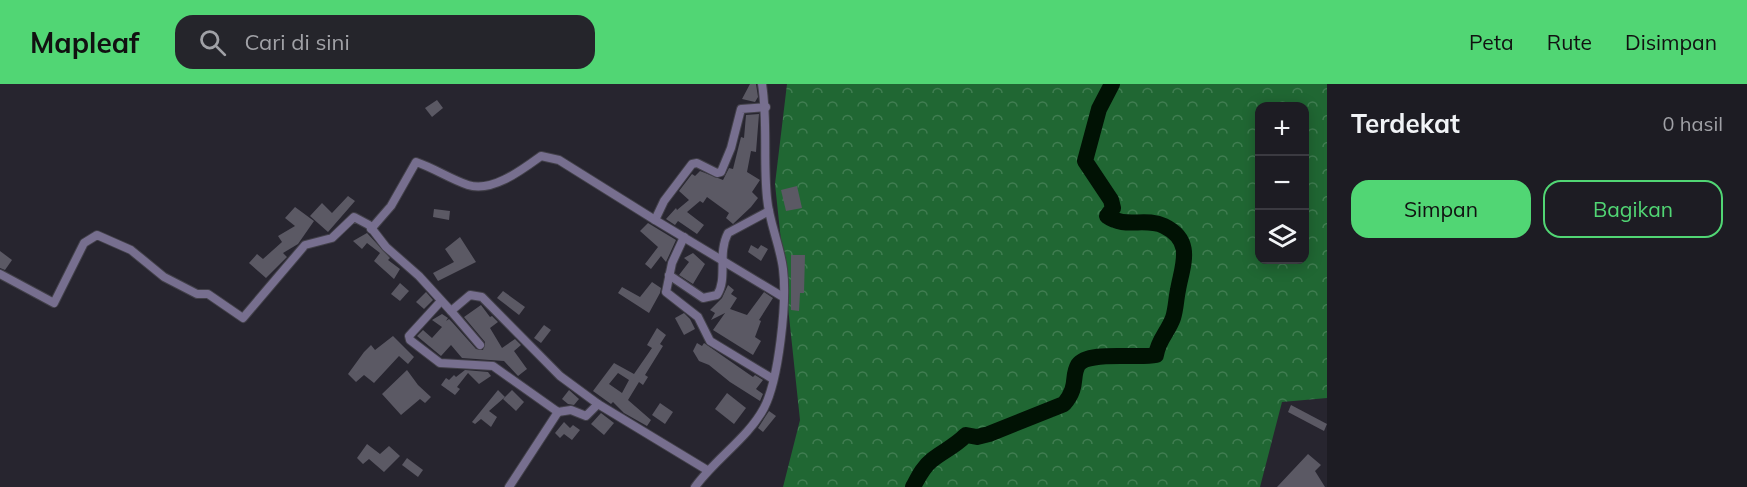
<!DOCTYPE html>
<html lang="id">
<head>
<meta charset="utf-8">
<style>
  :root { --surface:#1d1c23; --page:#25252b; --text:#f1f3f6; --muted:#a0a1a6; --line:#3b3a41; --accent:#51d674 }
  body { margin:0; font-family:Mulish,sans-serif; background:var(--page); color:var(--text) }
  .controls { position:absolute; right:18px; top:18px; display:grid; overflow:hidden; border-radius:12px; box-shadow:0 3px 15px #0003 }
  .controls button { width:54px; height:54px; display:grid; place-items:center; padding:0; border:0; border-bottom:2px solid var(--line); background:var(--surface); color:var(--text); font:30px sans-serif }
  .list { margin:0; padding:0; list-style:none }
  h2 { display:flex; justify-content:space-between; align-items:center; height:78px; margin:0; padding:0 24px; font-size:26px }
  h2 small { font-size:20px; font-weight:400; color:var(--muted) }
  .actions { display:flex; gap:12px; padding:18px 24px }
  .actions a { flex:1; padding:14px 0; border:2px solid var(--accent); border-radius:18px; text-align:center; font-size:21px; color:var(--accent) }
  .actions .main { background:var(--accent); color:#111 }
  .icon { flex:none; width:33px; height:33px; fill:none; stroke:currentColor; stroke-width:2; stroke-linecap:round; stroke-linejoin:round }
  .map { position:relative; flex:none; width:1327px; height:403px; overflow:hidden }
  header { display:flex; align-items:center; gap:36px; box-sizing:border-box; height:84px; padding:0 30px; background:var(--accent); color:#111 }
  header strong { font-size:28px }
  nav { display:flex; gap:33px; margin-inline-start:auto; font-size:21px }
  .search { width:420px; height:54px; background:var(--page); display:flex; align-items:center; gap:15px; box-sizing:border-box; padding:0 21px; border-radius:18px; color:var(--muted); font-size:22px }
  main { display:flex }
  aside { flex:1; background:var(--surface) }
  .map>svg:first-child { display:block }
  .forest { fill:url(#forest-crowns); fill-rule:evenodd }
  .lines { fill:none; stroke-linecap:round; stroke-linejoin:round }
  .river { stroke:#011204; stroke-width:16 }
  .building { fill:#5b5964; fill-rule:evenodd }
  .street-casing { stroke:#424049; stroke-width:10 }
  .street { stroke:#776f8f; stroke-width:8 }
</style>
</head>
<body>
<header>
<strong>Mapleaf</strong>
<div class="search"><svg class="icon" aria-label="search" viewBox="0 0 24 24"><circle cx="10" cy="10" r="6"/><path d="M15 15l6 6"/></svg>Cari di sini</div>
<nav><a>Peta</a><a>Rute</a><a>Disimpan</a></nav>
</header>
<main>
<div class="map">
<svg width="1327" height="403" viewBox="0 0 1327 403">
  <defs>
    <pattern id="forest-crowns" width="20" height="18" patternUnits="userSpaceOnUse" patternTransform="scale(1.5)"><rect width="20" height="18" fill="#206733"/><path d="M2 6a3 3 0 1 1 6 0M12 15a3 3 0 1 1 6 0" fill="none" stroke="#407d51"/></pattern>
  </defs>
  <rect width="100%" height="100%" fill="#27252f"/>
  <!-- forest -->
  <path class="forest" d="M787 0H1327V314L1282 318 1260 403H783L800 336 775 100ZM1260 22H1304V176H1260Z"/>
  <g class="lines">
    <!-- river -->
    <path class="river" d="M913 403C918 394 922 384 932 376 943 367 954 363 966 351L977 353 989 350 1064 320C1079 302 1071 293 1078 281 1088 266 1137 275 1156 271 1158 256 1168 248 1173 234 1176 225 1176 215 1178 206 1182 182 1195 157 1164 142 1145 133 1125 145 1107 132L1113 124 1111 116 1085 77 1099 25 1112 0"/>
  </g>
  <!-- building -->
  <g class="building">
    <polygon points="750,0 756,0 758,13 755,18 742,15"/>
    <polygon points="437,16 443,24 432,33 425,24"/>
    <polygon points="759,30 756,68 751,67 747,88 760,96 752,108 758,114 751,123 733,140 726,134 729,129 707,113 703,119 700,117 687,128 704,141 697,150 678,137 675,141 666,135 676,124 677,126 689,116 679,107 692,90 695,92 700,87 723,96 729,84 733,85 741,53 744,54 746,31"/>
    <polygon points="797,102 802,124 786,127 781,106"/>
    <polygon points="348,112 355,117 328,148 310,132 322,119 332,129"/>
    <polygon points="295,123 314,137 298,160 283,169 287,173 266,194 249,179 257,170 263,175 282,158 278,152 295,142 285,134"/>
    <polygon points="434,125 450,127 449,136 433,133"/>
    <polygon points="648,139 676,156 666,178 661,172 651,185 645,180 658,163 640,147"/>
    <polygon points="367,149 390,174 388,176 400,185 394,195 374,177 380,169 367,159 362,165 353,157"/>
    <polygon points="460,153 476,178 438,197 433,189 454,178 445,165"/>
    <polygon points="751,161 758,165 761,161 768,165 761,177 748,168"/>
    <polygon points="0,167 12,176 5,186 0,184"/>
    <polygon points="693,169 705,180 693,200 679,191 689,178 684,174"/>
    <polygon points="791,171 805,171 804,209 800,209 799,227 791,226"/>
    <polygon points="652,198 661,204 660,209 649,229 618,209 622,203 640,213"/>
    <polygon points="400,199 409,207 400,217 391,210"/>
    <polygon points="728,201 734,206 731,210 737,214 730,225 747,231 764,208 773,214 759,236 761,237 755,253 761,257 753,271 713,246 725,229 711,236 715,229 710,226 722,214"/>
    <polygon points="503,207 525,223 519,231 497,214"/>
    <polygon points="426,208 433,216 424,225 416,218"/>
    <polygon points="481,221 490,233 492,232 498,238 490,244 502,264 515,255 521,261 514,267 527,285 518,292 504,277 462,274 451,261 441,272 417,252 423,246 432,254 442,243 432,236 442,230 448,234 446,237 449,235 452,238 476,265 483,266 485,258 464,233"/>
    <polygon points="684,229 690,235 695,245 684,251 675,234"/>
    <polygon points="544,241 551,246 541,259 534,254"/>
    <path d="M657 244 666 251 660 260 663 262 645 291 648 293 643 301 639 298 628 316 651 336 647 342 624 329 613 318 611 320 593 307 614 279 634 290 652 264 647 261ZM618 289 629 296 622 309 609 300Z"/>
    <polygon points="393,252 414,273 408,280 399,272 374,299 364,291 356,298 348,290 364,268 371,261 375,266"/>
    <polygon points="697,259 702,262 704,259 753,293 755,291 763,296 756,305 763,310 760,317 730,298 709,281 699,277 693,267"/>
    <polygon points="407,286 418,301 431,313 425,319 420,315 401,331 382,310"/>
    <polygon points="465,286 488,288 491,292 479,300 468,289 457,303 460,305 455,311 441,301 446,294 449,296 454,291 456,293"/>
    <polygon points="498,306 505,313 489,327 497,333 491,343 481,335 475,340 472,338"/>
    <polygon points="512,306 524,318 516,327 503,315"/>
    <polygon points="569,306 579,315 574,321 568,320 562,315"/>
    <polygon points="727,309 746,324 734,340 715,325"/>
    <polygon points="660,319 673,328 665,340 652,331"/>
    <polygon points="1291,321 1327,340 1324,347 1288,328"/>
    <polygon points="769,327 776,332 763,348 758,344"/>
    <polygon points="601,329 614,339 604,351 591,340"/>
    <polygon points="564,338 570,344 573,341 580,346 572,356 564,350 560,354 555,349"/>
    <polygon points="367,360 380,370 389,362 400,372 384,388 369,375 363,380 357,374"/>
    <polygon points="1308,370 1321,381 1315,387 1325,403 1277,403"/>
    <polygon points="407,374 423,386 418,393 402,381"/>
  </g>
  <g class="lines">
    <!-- street casing -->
    <g class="street-casing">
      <g id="street">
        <polyline points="766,23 741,25 731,64 721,88 717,89 697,79 692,80 664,117 655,136 783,213"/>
        <path d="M371 145 391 122 416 78C434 84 450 95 468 101 492 109 523 85 541 72L559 76 655 136"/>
        <polyline points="684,153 672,179 666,208 698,233 710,257 773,295"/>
        <polyline points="0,190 54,219 84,159 97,151 131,166 164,193 197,210 208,210 243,234 305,161 332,154 354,133 369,141 386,163 419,192 451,227 470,211 482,213 560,292 598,320 707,386"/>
        <path d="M669 191 703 214 717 211C728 195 717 170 728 149L769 127"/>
        <polyline points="441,217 409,252 410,256 440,279 493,282 558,328 571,326 586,332 598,320"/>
        <polyline points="451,227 480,261"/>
        <polyline points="509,403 558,328"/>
        <path d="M695 403C715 375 748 354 764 324 779 295 787 218 783 185 780 161 769 138 767 114 763 76 768 38 762 0"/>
      </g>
    </g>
    <!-- street -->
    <use href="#street" class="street"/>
  </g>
</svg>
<div class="controls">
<button>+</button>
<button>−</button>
<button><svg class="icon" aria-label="layers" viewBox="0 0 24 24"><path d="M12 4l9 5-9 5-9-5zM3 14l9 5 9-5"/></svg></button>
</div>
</div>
<aside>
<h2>Terdekat<small>0 hasil</small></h2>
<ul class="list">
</ul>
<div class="actions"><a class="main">Simpan</a><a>Bagikan</a></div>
</aside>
</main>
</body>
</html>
